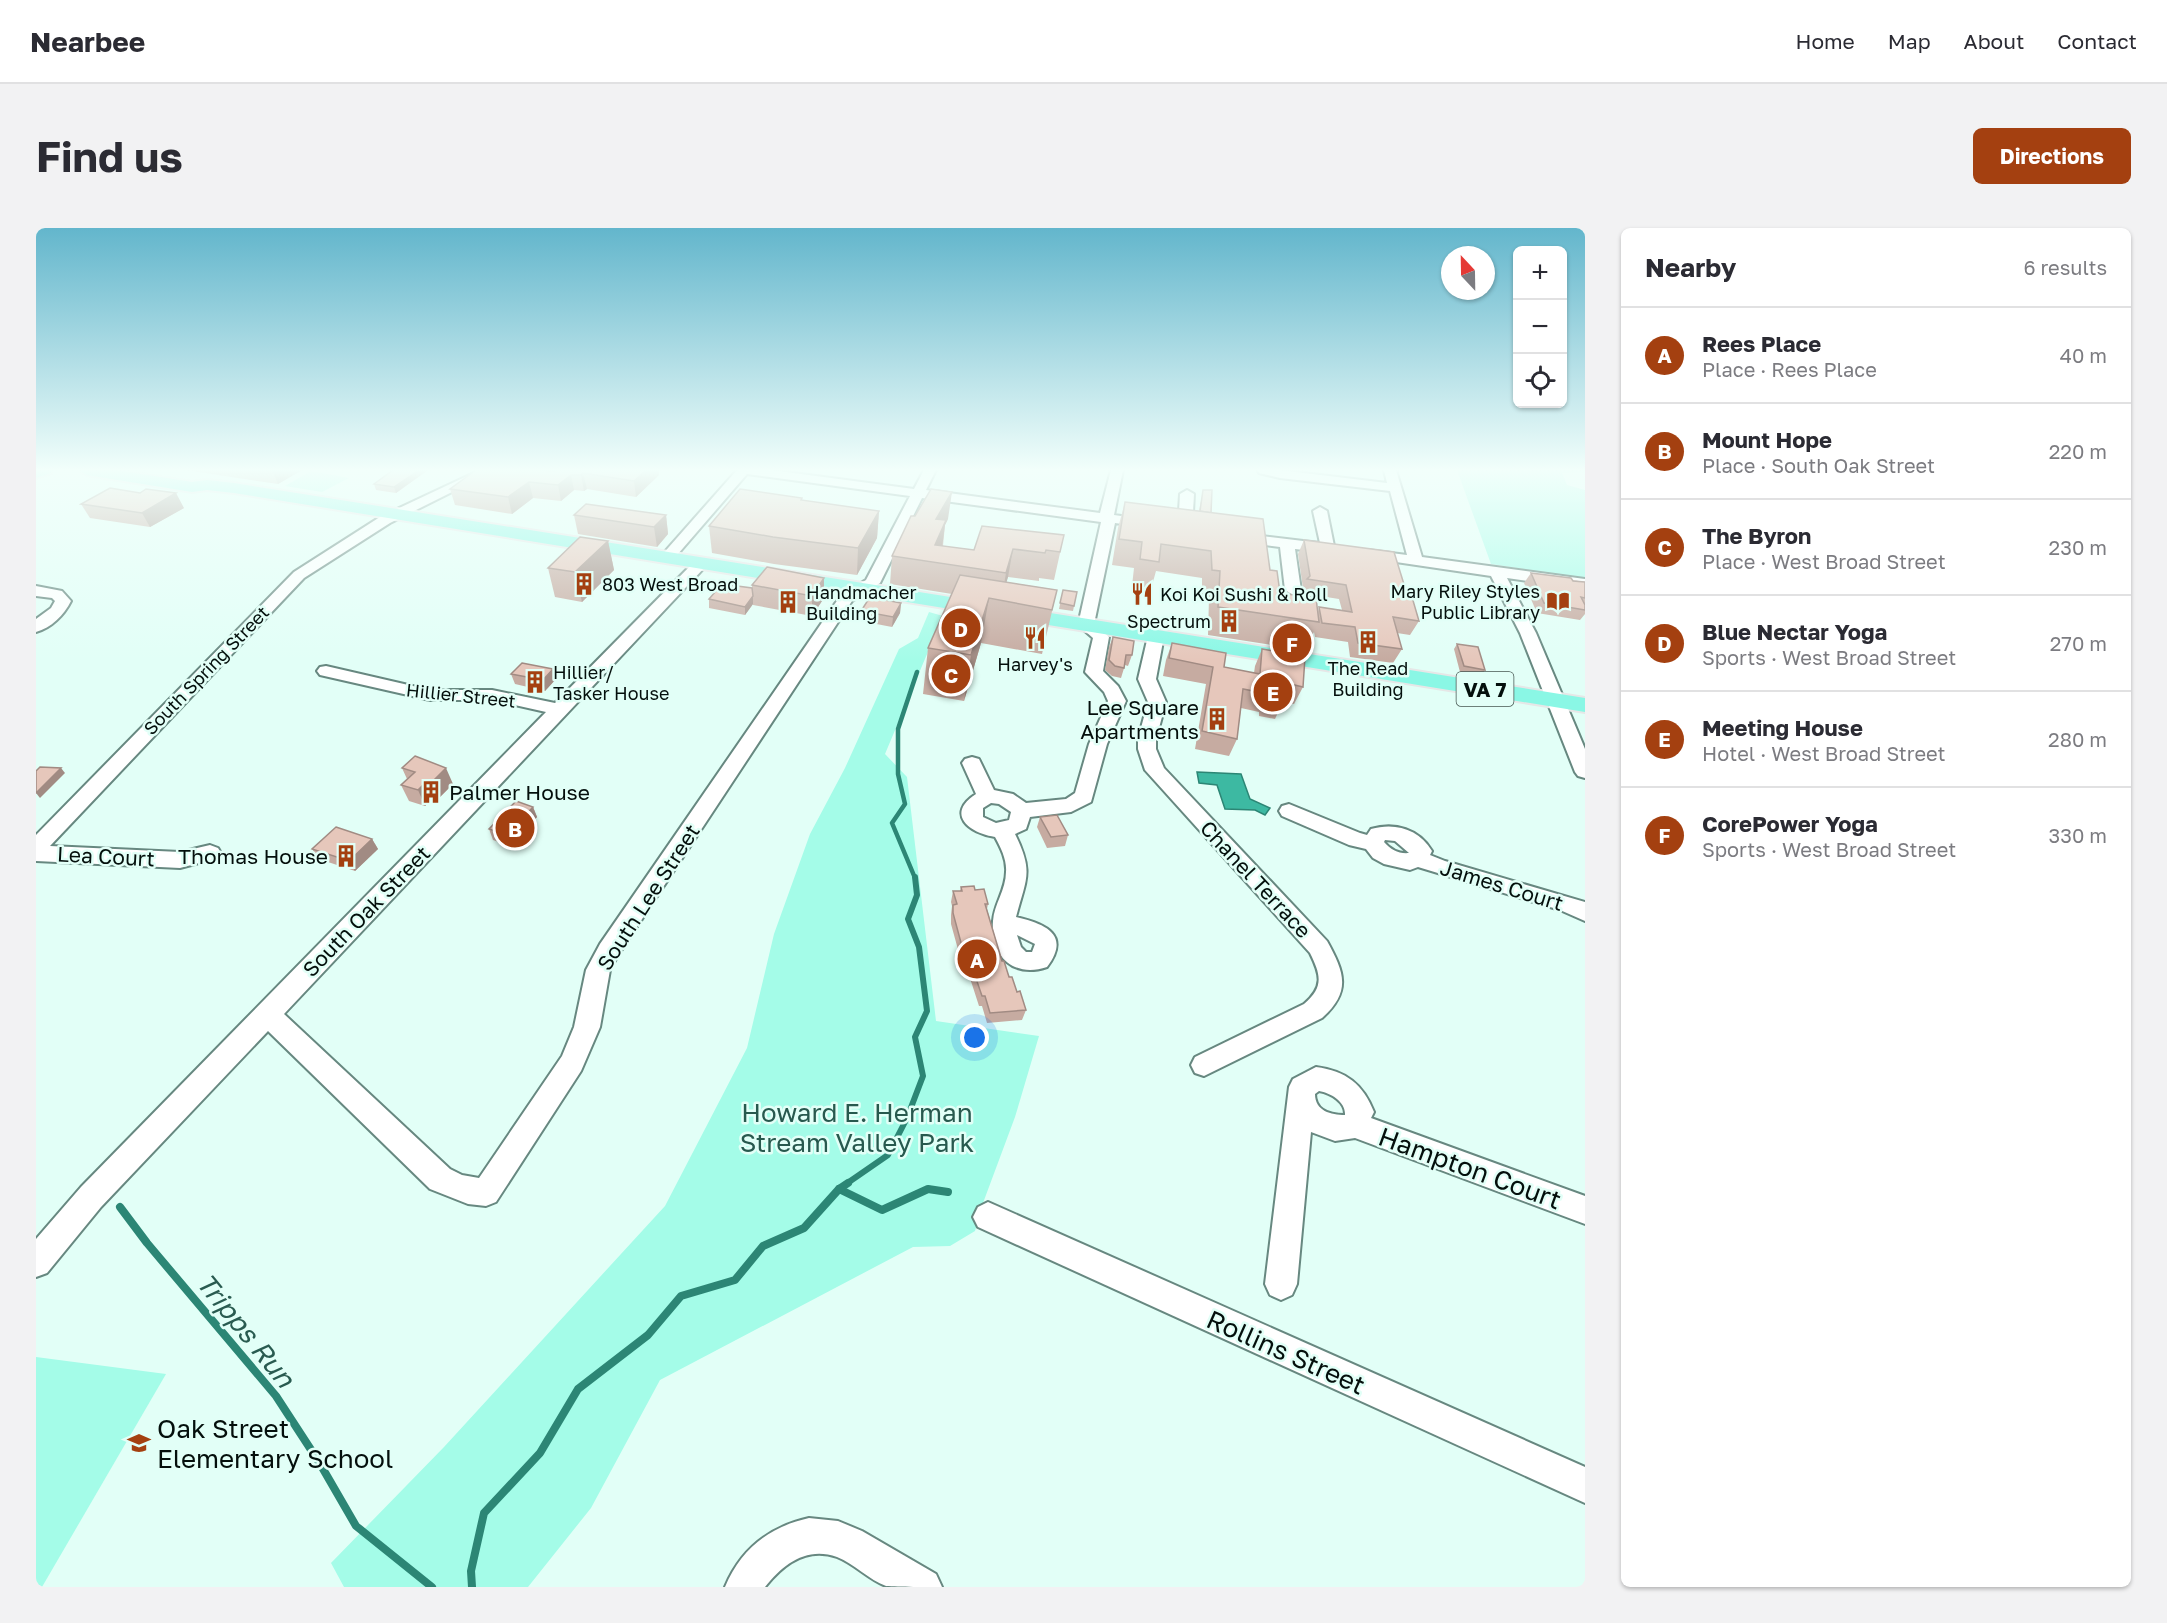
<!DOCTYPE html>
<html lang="en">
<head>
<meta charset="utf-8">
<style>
  :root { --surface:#fff; --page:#f2f2f3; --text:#2b2b33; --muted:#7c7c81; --line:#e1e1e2; --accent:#a44010 }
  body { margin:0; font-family:"Golos Text",sans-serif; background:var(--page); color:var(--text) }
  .controls { position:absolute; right:18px; top:18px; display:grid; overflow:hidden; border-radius:9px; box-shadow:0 2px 4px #0004 }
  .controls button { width:54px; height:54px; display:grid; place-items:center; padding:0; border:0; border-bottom:2px solid var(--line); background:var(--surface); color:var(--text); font:30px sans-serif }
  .compass { position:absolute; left:1405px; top:18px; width:54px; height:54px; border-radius:50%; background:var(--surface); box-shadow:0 2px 4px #0004; rotate:338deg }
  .you { position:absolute; left:939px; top:810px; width:21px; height:21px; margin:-15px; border:4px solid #fff; border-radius:50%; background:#1a73e8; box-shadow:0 0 0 9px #1a73e833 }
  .badge { display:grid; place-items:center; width:39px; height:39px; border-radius:50%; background:var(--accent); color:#fff; font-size:20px; font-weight:700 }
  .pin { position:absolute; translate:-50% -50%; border:3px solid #fff; box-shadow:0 2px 6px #0006 }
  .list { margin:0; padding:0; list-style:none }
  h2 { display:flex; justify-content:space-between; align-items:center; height:78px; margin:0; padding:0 24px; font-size:26px }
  h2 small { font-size:20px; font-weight:400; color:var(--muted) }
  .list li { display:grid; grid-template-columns:39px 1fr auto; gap:18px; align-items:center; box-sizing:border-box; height:96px; padding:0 24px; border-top:2px solid var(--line) }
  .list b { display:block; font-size:22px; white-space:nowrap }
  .list p { margin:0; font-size:20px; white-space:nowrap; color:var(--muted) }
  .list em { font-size:20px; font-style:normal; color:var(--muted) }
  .icon { flex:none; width:33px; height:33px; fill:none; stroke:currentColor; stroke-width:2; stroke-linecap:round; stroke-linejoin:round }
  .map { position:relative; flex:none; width:1549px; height:1359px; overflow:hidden; border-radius:9px }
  header { display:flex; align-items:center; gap:36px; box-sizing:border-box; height:84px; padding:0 30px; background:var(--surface); border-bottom:2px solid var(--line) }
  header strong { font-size:28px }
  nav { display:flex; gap:33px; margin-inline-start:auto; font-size:21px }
  .intro { display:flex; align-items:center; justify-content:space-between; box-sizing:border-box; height:144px; padding:0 36px }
  h1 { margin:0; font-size:42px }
  .button { padding:15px 27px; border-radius:9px; background:var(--accent); color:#fff; font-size:21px; font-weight:700 }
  main { display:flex; gap:36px; padding:0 36px }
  aside { flex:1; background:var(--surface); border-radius:9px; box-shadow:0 2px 4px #0004 }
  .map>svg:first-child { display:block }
  .green { fill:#a4fce8 }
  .water { fill:#3db9a2; stroke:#2c8675; stroke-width:1.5 }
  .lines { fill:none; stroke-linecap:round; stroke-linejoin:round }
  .stream-far2 { stroke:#2c8675; stroke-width:4.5 }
  .stream-far1 { stroke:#2c8675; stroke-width:6 }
  .stream { stroke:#2c8675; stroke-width:8 }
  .minor-casing { stroke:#678880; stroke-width:4 }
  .major-casing { stroke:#e6e7e7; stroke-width:4 }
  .minor { fill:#fff; fill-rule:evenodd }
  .major { fill:#8af7e5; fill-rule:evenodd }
  .wall { fill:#c6aba1 }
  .shaded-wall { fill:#a18b83 }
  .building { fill:#e6c7bb; stroke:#a18b83; stroke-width:1.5 }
  .labels { text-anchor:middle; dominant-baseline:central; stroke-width:5; stroke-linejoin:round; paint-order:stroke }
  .far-poi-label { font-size:18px; fill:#040f0c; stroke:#e2fff7; text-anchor:start }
  .far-street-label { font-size:18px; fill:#040f0c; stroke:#e2fff7 }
  .shield { fill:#e2fff7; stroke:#475752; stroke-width:1.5 }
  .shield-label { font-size:20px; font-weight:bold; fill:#040f0c }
  .poi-label { font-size:21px; fill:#040f0c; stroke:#e2fff7; text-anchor:end }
  .street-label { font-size:21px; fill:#040f0c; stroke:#e2fff7 }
  .near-park-label { font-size:26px; fill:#27594e; stroke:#e2fff7 }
  .near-street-label { font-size:26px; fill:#040f0c; stroke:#e2fff7 }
  .near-poi-label { font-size:26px; fill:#040f0c; stroke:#e2fff7; text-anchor:start }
  .near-water-label { font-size:27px; font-style:italic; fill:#295b50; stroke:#e2fff7 }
</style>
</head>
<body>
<header>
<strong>Nearbee</strong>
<nav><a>Home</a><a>Map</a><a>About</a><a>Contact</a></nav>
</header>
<div class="intro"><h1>Find us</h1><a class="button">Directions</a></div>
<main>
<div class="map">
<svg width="1549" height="1359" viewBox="0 0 1549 1359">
  <rect width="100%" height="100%" fill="#e2fff7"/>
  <!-- green -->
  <g class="green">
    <polygon points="1421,242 1549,242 1549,244 1526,245 1531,257 1549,262 1549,351 1455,336"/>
    <polygon points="275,243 313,250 286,264 249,258"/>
    <polygon points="893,384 907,388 849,526 871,549 900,793 1003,808 979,889 947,975 939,1003 914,1018 877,1019 624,1152 555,1280 492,1359 308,1359 295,1335 408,1219 629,978 711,820 738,706 774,606 809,540 863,421 882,410"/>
    <polygon points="0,1129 130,1146 6,1359 0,1359"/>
  </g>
  <!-- water -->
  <polygon class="water" points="1161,544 1205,546 1214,571 1234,580 1229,587 1219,582 1189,581 1181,557 1163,555"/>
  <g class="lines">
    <!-- stream-far2 -->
    <polyline class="stream-far2" points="879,650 856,595 869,576 862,546 862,501 881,444"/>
    <!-- stream-far1 -->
    <polyline class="stream-far1" points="810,956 852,927 871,890 887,848 879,809 891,783 883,719 872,691 881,667 879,649"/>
    <!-- stream -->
    <g class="stream">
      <polyline points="803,961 846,982 892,961 912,964"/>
      <polyline points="84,979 111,1015 240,1168 283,1234 320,1298 396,1359"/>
      <polyline points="436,1359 435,1343 448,1285 504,1225 542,1161 612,1107 645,1068 699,1052 727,1018 768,1000 803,961 812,955"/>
    </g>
    <!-- minor casing -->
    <g class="minor-casing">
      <g id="minor">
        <polygon points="444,242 460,242 354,295 268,350 14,618 144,624 174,617 182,620 185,625 182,630 144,640 0,633 0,607 258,344 344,289"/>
        <path d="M701 242H735L878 261 888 242H900L890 262 1064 285 1075 242H1087L1078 287 1114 292 1121 296 1114 300 1079 295 1058 396 1073 409 1067 443 1082 458 1090 473 1071 516 1055 574 1035 584 994 589 990 601 979 606C998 645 990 650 980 689 1010 696 1035 707 1011 739 978 750 954 729 957 693 958 676 970 662 970 644 971 632 965 620 959 609 933 605 909 586 940 566L926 535 929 531 936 529 943 531 958 562 977 566 990 575 1030 571 1039 565 1053 516 1072 473 1068 464 1049 444 1057 410 1042 397 1065 294 886 270 844 355 816 373 581 729 574 742 564 799 545 843 460 974 450 978 432 976 394 961 232 803 65 979 11 1045 0 1049V1011L45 959 510 484 456 472H394L284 447 281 443 284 439 290 438 394 462H456L519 475 659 333H669L671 336 669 339 248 786 414 941 426 947 443 950 526 828 538 799 550 742 564 716 805 367 830 352 874 268 711 246 635 334H625L623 331 625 328ZM955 575 963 576 975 584 973 592 960 595 947 589V580ZM981 707 999 716 996 724H990L985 719Z"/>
        <polygon points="1221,242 1243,242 1351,255 1348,242 1360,242 1386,329 1549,351 1549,361 1471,350 1500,405 1549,521 1549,550 1542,548 1539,544 1484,405 1455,348 1326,329 1324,326 1331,322 1371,327 1354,263 1244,250 1223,245"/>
        <polygon points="1151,262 1158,266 1156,302 1149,306 1142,302 1144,266"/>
        <polygon points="1284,279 1291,283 1298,318 1302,321 1300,324 1292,325 1259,321 1265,362 1262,365 1257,367 1249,362 1244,319 1200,313 1193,309 1200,305 1284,315 1277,283"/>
        <path d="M0 358 26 363 35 373C28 387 15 400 0 404V391L15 380 19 373 16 370 0 368Z"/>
        <path d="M1120 403 1128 408 1120 451 1130 474 1120 511V521L1128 540 1291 713C1308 744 1316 763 1286 790L1168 848 1159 845 1155 837 1159 829 1268 776C1288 759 1285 747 1274 725L1109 542 1102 521V511L1112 474 1102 451 1112 408Z"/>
        <path d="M1253 576 1324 605 1331 607 1335 601C1359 594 1383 601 1396 623L1394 627 1409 633 1549 674V693L1524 682 1382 639 1374 642 1348 636 1337 630 1330 621 1313 617 1246 588 1243 583 1246 578ZM1349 612 1359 613 1373 625C1363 626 1355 622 1348 614Z"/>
        <path d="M1280 839C1310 843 1327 856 1338 884L1335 890 1549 968V996L1319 910 1299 913 1275 904 1261 1056 1256 1067 1245 1072 1234 1067 1229 1056 1253 859 1257 851ZM1283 863C1295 865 1310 874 1309 887 1295 887 1279 883 1279 866Z"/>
        <polygon points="952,974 1549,1239 1549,1275 942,999 937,989 942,979"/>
        <path d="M773 1290 802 1293 826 1303 900 1346 906 1359C892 1359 862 1359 850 1358 833 1352 819 1336 801 1329 771 1318 747 1336 729 1359H689C705 1321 733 1299 773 1290Z"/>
      </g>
    </g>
    <!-- major casing -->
    <g class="major-casing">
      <g id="major">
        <polygon points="0,242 17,242 15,245 0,250"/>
        <polygon points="43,242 80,242 156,254 171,252 198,255 1549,470 1549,484 198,265 171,262 156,264 51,247"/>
      </g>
    </g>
    <!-- minor -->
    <use href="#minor" class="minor"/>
    <!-- major -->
    <use href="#major" class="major"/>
  </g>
  <!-- wall -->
  <g class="wall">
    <polygon points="149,242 266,242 242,256"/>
    <polygon points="357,242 392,242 360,265 340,262 338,256"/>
    <polygon points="520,242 623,242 623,247 600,269 551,261 548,263 538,262 525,273 497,270 476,286 419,277 414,261 518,243"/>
    <polygon points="1167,262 1175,285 1234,342 1244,365 1282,383 1283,379 1306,382 1303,371 1265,365 1267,360 1262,326 1268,312 1371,366 1383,393 1374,407 1361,405 1366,421 1357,435 1314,429 1312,414 1279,409 1278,404 1269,422 1172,407 1173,370 1166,369 1166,350 1120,343 1115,361 1096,358 1098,340 1076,337 1082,300 1089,274 1163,283"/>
    <polygon points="766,272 843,283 841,310 821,347 738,336 676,325 673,298"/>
    <polygon points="45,276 148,280 114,299 54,290"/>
    <polygon points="538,287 630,287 632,306 621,319 542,306"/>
    <polygon points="912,291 909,297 907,318 938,322 1028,307 1018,352 1003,350 1003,353 972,349 970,354 1021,362 1006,426 945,415 928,473 887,466 892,420 916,366 854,356 856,328"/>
    <polygon points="572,313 578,342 546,374 519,369 512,340"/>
    <polygon points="1495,345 1549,354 1549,386 1544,392 1501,385 1488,355"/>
    <polygon points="716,357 788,370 776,388 717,377 717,376 709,387 673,380 673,371 716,360"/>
    <polygon points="1027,362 1041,364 1037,383 1023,381"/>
    <polygon points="865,375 864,385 856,399 825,393 825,383"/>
    <polygon points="1077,409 1096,427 1092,438 1089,437 1085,450 1076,448 1069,442 1073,419"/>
    <polygon points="1136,415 1188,439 1218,445 1219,438 1226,421 1267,459 1258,476 1247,474 1239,491 1223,488 1223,484 1205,480 1201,511 1193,528 1159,521 1170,456 1127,448 1130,432"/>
    <polygon points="1421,416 1449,442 1446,447 1424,444 1418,421"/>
    <polygon points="475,446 520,451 509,463 479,456"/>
    <polygon points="366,540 417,556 403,570 398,569 389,578 373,573 365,557 371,551"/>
    <polygon points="497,579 501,589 475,618 457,612 453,601"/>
    <polygon points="1004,589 1032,607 1029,618 1011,620 1001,599"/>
    <polygon points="336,611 342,621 319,643 283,631 276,621"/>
    <polygon points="925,659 939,662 952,676 951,681 966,733 990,782 986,792 951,795 946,778 943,778 933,747 929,747 915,696 915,687 916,678 915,674 917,663 924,663"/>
  </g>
  <!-- shaded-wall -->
  <g class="shaded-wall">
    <polygon points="236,242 266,242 242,256"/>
    <polygon points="383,242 392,242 360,265 358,259"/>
    <polygon points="610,242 623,242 623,247 600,269 598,253"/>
    <polygon points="547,245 551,261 548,263 545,247"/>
    <polygon points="535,247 538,262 525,273 522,257"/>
    <polygon points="493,254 497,270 476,286 472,269"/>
    <polygon points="916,264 912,291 909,297 906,320 897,334 900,291"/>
    <polygon points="140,265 148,280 114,299 106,285"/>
    <polygon points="843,283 841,310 821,347 822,320"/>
    <polygon points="630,287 632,306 621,319 618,299"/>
    <polygon points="572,313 578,342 546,374 539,344"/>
    <polygon points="977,321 972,349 965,374 970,345"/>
    <polygon points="788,350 788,370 776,388 776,368"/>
    <polygon points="717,368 717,376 709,387 709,379"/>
    <polygon points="953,370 945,415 928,473 935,427"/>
    <polygon points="865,375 864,385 856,399 857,389"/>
    <polygon points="517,441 520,451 509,463 507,452"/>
    <polygon points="25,540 29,545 4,570 0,565"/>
    <polygon points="410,540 417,556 403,570 396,554"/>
    <polygon points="391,553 398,569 389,578 382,562"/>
    <polygon points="497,579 501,589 475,618 471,607"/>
    <polygon points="336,611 342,621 319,643 313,633"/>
  </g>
  <!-- building -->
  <g class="building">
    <polygon points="357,242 383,242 358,259 338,256"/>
    <polygon points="440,242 505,242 518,243 520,242 610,242 598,253 547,245 545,247 535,247 522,257 493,254 472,269 414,261"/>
    <polygon points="74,260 104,265 110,261 140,265 106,285 45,276"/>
    <polygon points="704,261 766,270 765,272 843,283 822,320 737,309 673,298"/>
    <polygon points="895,261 916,264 900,291 910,292 899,317 938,322 946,298 1028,307 1024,324 1010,322 1009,325 977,321 970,345 856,328 875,288 879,288"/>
    <polygon points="1167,262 1176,262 1175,285 1164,283"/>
    <polygon points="1089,274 1227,291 1234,342 1241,343 1244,365 1280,370 1283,394 1182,379 1184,343 1176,342 1175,323 1125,316 1123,334 1104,331 1106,314 1083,311"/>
    <polygon points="550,276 630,287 618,299 538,287"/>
    <polygon points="544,309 572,313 539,344 512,340"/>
    <polygon points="1268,312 1358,324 1371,366 1376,369 1383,393 1357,389 1366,421 1322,415 1319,399 1286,395 1283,379 1316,384 1310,357 1271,351 1274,348"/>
    <polygon points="731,339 788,350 776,368 716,357"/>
    <polygon points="1495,345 1535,350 1537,353 1549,354 1549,370 1545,369 1549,377 1549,382 1508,375"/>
    <polygon points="924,347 1021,362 1016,382 953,370 935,427 892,420"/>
    <polygon points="686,356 716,360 717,368 709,379 673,371"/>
    <polygon points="1027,362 1041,364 1038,378 1024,375"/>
    <polygon points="834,369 865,375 857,389 825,383"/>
    <polygon points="1077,409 1098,413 1096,427 1090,427 1088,440 1079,438 1073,432"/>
    <polygon points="1136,415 1190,425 1188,439 1224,446 1226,421 1269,429 1267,459 1250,455 1247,474 1231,470 1232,466 1207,461 1201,511 1166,503 1177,439 1133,430"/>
    <polygon points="1421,416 1442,419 1449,442 1428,438"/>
    <polygon points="486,435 517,441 507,452 475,446"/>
    <polygon points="379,528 410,540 396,554 391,553 382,562 365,557 379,544 366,540"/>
    <polygon points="4,539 25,540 0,565 0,543"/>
    <polygon points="480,573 497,579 471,607 453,601"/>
    <polygon points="1021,587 1032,607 1015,609 1004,589"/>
    <polygon points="300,599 336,611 313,633 276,621"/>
    <polygon points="938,658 939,662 948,661 952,676 949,676 966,733 968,733 973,749 976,749 981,764 984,763 990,782 954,785 949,768 946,768 935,736 931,737 917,685 917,677 921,676 917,663 926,663 925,659"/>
  </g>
  <!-- sky -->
  <linearGradient id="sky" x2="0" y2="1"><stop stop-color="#63b6cc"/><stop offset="0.56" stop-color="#f2fffb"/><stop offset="1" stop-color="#f2fffb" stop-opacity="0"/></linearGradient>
  <rect width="1549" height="432" fill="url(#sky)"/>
  <!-- icons -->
  <defs>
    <g id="building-bare" transform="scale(1.8)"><path d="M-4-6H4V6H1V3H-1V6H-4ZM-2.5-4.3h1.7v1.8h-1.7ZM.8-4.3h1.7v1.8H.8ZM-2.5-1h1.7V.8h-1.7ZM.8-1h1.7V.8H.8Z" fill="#a44010" stroke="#e2fff7" stroke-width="2.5" paint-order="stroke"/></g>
    <g id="restaurant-bare" transform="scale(1.8)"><path d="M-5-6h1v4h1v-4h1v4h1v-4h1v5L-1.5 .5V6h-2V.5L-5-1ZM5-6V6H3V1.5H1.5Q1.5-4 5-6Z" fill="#a44010" stroke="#e2fff7" stroke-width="2.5" paint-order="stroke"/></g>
    <g id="library-bare" transform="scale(1.8)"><path d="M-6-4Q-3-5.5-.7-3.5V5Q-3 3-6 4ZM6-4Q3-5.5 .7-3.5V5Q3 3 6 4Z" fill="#a44010" stroke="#e2fff7" stroke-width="2.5" paint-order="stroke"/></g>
    <g id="school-bare" transform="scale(1.8)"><path d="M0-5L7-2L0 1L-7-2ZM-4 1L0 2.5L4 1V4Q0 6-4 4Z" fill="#a44010" stroke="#e2fff7" stroke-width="2.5" paint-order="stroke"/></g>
  </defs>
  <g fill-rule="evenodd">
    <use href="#building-bare" x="548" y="356"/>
    <use href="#restaurant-bare" x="1106" y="366"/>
    <use href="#library-bare" x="1522" y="373"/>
    <use href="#building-bare" x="752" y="374"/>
    <use href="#building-bare" x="1193" y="393"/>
    <use href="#restaurant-bare" x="999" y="410"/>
    <use href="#building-bare" x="1332" y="414"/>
    <use href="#building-bare" x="499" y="454"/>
    <use href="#building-bare" x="1181" y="491"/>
    <use href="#building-bare" x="395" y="564"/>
    <use href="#building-bare" x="310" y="628"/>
    <use href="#school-bare" x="103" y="1215"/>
  </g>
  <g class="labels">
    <!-- far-poi labels -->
    <g class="far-poi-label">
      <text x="566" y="356">803 West Broad</text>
      <text x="1504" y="363" text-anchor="end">Mary Riley Styles<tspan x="1504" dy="21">Public Library</tspan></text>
      <text x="770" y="364">Handmacher<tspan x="770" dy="21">Building</tspan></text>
      <text x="1124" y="366">Koi Koi Sushi &amp; Roll</text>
      <text x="1175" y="393" text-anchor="end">Spectrum</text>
      <text x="999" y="436" text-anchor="middle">Harvey's</text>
      <text x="1332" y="440" text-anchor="middle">The Read<tspan x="1332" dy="21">Building</tspan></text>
      <text x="517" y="444">Hillier/<tspan x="517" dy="21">Tasker House</tspan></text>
    </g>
    <!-- far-street labels -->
    <g class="far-street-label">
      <text transform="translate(170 442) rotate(-46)">South Spring Street</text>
      <text transform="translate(425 467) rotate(6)">Hillier Street</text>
    </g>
    <!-- shield labels -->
    <rect class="shield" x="1420.5" y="444" width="57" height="34" rx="4.5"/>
    <g class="shield-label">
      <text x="1449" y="461">VA 7</text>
    </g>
    <!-- poi labels -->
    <g class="poi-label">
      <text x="1163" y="479">Lee Square<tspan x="1163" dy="24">Apartments</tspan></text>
      <text x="413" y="564" text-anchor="start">Palmer House</text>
      <text x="292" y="628">Thomas House</text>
    </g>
    <!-- street labels -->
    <g class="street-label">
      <text transform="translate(70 628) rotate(3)">Lea Court</text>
      <text transform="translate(1220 651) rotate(47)">Chanel Terrace</text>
      <text transform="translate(1466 657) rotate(17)">James Court</text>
      <text transform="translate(612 669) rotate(-57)">South Lee Street</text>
      <text transform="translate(330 683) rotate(-46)">South Oak Street</text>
    </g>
    <!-- near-park labels -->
    <g class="near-park-label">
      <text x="821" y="884">Howard E. Herman<tspan x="821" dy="30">Stream Valley Park</tspan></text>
    </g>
    <!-- near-street labels -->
    <g class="near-street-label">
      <text transform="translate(1434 940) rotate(20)">Hampton Court</text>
      <text transform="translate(1250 1124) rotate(24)">Rollins Street</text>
    </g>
    <!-- near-poi labels -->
    <g class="near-poi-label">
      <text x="121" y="1200">Oak Street<tspan x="121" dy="30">Elementary School</tspan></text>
    </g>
    <!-- near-water labels -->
    <g class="near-water-label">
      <text transform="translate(210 1102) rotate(51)">Tripps Run</text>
    </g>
  </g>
</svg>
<div class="controls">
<button>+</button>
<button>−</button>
<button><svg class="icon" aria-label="locate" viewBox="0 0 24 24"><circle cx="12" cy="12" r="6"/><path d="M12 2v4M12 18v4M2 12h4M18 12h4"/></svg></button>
</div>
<svg class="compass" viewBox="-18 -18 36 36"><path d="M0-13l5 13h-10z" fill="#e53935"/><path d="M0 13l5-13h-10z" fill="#7c7c81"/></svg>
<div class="you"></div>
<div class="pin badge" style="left:941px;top:731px">A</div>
<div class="pin badge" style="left:479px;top:600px">B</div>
<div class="pin badge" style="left:915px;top:446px">C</div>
<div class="pin badge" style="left:925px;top:400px">D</div>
<div class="pin badge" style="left:1237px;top:464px">E</div>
<div class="pin badge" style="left:1256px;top:415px">F</div>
</div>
<aside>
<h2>Nearby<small>6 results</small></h2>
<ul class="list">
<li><span class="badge">A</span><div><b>Rees Place</b><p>Place · Rees Place</p></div><em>40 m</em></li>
<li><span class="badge">B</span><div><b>Mount Hope</b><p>Place · South Oak Street</p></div><em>220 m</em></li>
<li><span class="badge">C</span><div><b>The Byron</b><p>Place · West Broad Street</p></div><em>230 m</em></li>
<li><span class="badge">D</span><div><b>Blue Nectar Yoga</b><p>Sports · West Broad Street</p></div><em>270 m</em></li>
<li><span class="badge">E</span><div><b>Meeting House</b><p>Hotel · West Broad Street</p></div><em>280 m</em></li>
<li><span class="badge">F</span><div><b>CorePower Yoga</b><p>Sports · West Broad Street</p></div><em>330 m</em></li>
</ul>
</aside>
</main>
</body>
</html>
